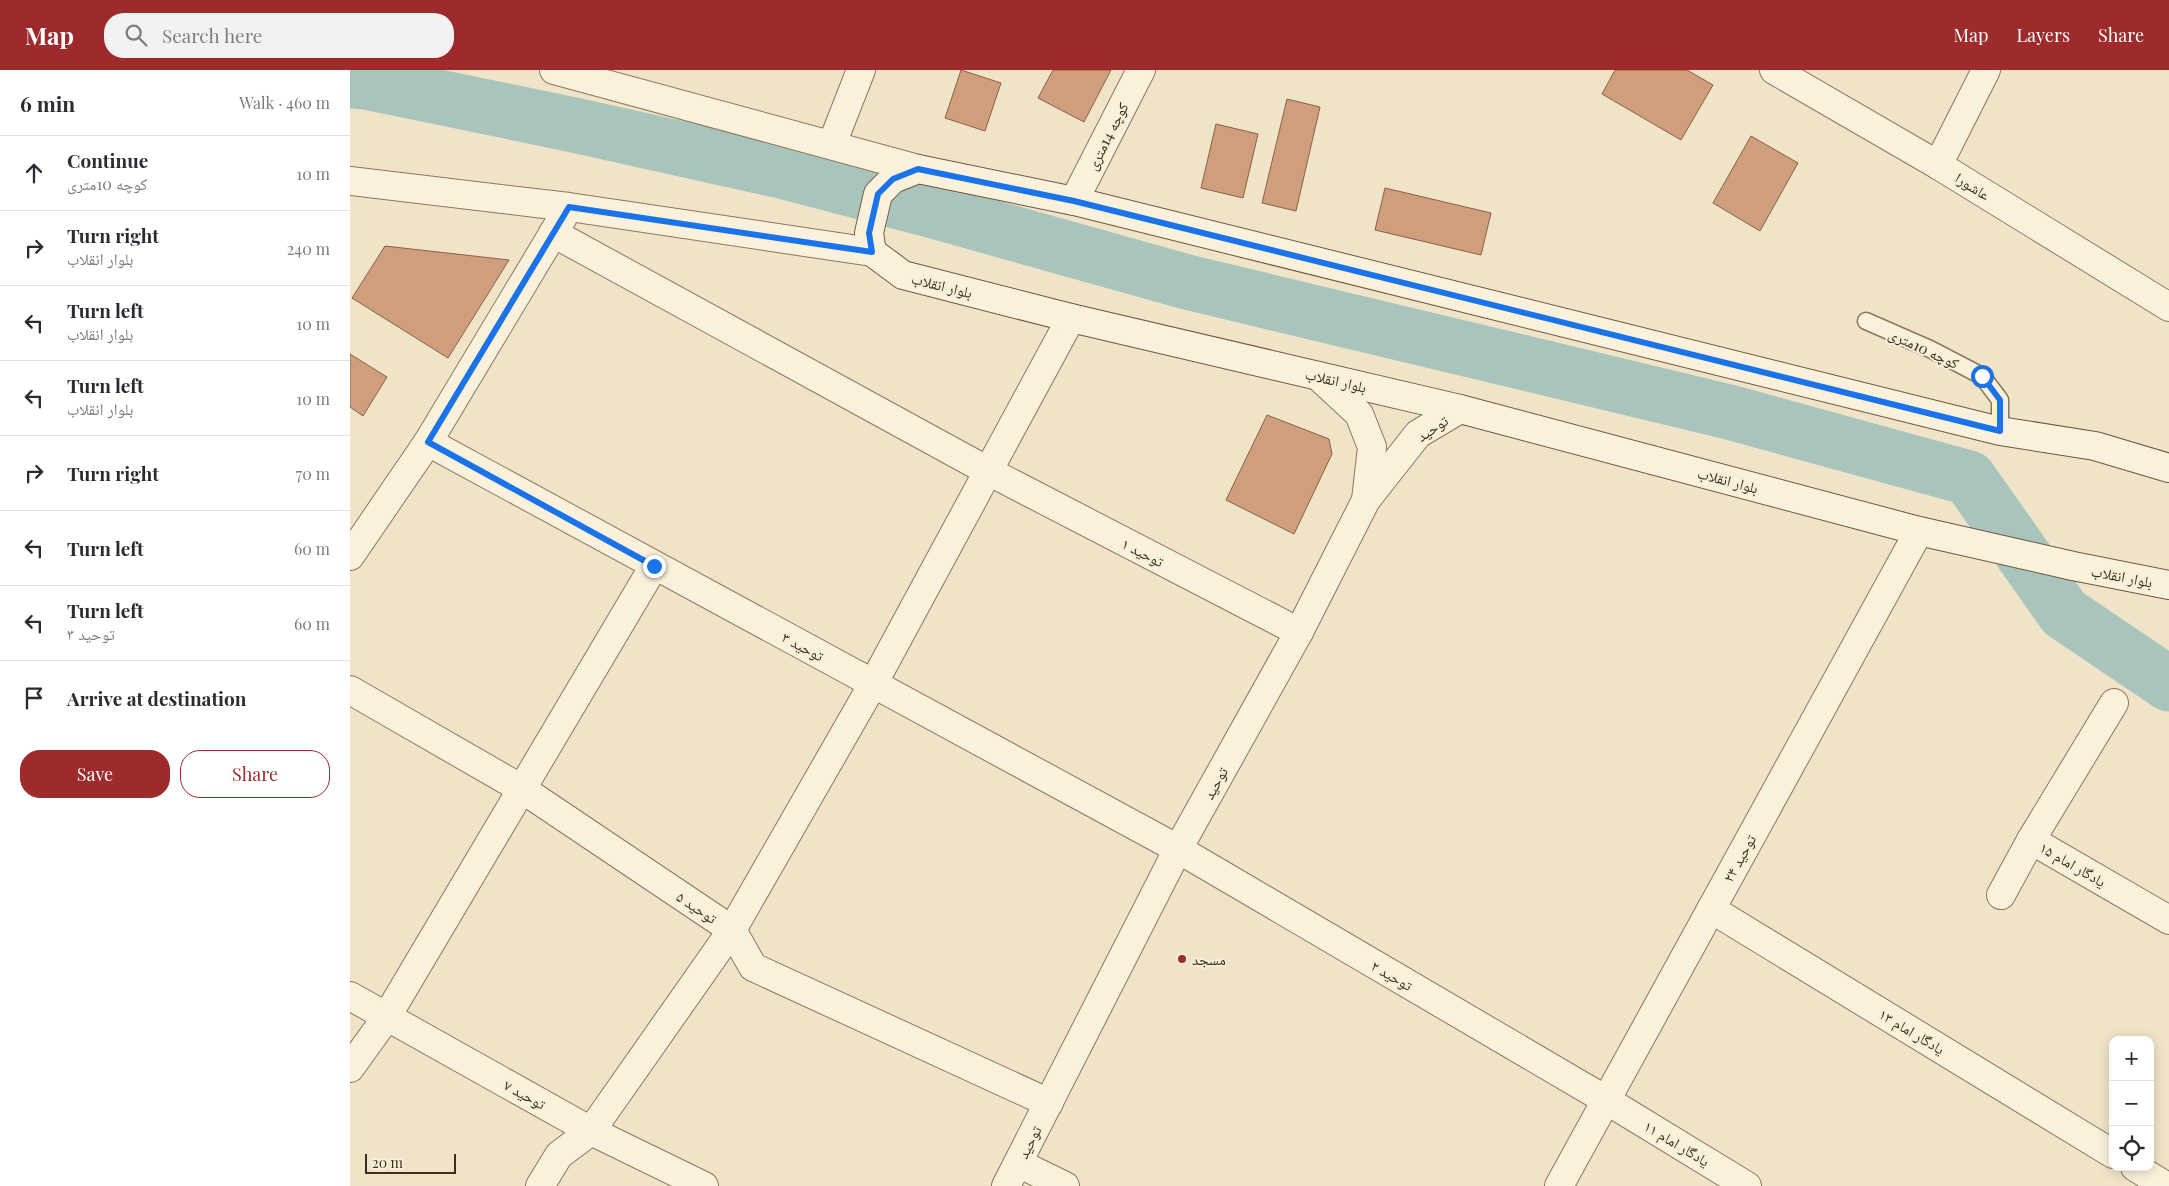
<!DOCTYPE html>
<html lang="en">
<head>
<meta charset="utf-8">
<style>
  :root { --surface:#fff; --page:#f2f2f3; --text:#2b2b33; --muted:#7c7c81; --line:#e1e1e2; --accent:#9e2a2b }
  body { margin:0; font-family:"Playfair Display","Noto Naskh Arabic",serif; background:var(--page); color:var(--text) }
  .controls { position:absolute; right:15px; bottom:15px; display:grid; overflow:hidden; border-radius:10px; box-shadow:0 2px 12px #0003 }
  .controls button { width:45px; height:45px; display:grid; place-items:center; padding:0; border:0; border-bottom:1px solid var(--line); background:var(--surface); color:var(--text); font:25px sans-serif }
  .scale { position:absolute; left:15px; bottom:12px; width:91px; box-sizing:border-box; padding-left:5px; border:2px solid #3d2e20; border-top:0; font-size:14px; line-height:18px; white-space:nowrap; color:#3d2e20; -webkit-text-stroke:4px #f7eed8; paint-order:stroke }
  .stop { position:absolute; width:15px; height:15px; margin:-11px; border:4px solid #1a73e8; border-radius:50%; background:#fff }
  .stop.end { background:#1a73e8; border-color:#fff; box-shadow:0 1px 5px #0008 }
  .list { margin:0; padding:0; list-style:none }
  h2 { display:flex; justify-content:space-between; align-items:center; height:65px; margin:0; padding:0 20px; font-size:21px }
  h2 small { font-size:16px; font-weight:400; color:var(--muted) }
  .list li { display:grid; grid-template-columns:32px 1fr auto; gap:15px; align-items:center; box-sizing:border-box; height:75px; padding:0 20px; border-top:1px solid var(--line) }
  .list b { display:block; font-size:19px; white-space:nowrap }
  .list p { margin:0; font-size:16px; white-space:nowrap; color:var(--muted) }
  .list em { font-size:16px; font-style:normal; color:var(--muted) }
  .actions { display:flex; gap:10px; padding:15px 20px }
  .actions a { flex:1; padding:11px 0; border:1px solid var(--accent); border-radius:20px; text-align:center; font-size:18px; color:var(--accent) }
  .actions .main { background:var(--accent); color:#fff }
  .icon { flex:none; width:28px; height:28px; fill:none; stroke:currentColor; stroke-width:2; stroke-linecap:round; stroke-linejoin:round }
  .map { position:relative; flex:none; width:1819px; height:1116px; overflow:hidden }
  header { display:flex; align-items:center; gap:30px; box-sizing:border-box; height:70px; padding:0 25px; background:var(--accent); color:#fff }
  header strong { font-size:24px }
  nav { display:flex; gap:28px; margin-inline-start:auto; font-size:18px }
  .search { width:350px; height:45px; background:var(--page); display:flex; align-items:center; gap:12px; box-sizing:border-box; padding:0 18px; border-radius:20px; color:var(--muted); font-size:19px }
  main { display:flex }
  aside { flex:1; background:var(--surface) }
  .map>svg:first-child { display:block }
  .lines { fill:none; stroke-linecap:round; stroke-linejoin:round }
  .river { stroke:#a9c4bc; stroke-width:55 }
  .building { fill:#cf9f7d; stroke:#8d5f41 }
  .service-casing { stroke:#8d765c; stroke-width:19 }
  .minor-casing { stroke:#8d765c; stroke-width:30 }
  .tertiary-casing { stroke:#8d765c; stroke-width:30 }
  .secondary-casing { stroke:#6f573f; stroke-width:30 }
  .service { stroke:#faf1dc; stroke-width:16 }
  .minor { stroke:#faf1dc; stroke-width:28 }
  .tertiary { stroke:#faf1dc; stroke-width:28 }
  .secondary { stroke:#faf1dc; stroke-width:28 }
  .route { stroke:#1a73e8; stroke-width:6 }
  .poi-dot { fill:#9e2a2b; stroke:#f7eed8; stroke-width:2 }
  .labels { text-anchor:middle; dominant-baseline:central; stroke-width:4; stroke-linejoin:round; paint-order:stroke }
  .street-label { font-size:15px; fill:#3d2e20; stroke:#f7eed8 }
  .poi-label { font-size:15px; fill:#3d2e20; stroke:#f7eed8; text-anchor:start }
</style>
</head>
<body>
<header>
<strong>Map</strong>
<div class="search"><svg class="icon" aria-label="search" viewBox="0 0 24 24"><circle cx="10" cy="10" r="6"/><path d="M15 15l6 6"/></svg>Search here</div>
<nav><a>Map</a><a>Layers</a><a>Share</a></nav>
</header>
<main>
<aside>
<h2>6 min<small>Walk · 460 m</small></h2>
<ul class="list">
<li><svg class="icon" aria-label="ahead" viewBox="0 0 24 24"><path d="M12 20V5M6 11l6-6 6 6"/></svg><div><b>Continue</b><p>کوچه 10متری</p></div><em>10 m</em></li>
<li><svg class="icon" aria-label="right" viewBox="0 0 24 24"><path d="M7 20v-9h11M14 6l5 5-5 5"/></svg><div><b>Turn right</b><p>بلوار انقلاب</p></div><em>240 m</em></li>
<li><svg class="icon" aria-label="left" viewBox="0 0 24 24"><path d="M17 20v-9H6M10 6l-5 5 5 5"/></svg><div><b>Turn left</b><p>بلوار انقلاب</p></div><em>10 m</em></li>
<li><svg class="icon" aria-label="left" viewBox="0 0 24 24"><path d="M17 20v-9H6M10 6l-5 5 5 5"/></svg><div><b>Turn left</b><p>بلوار انقلاب</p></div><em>10 m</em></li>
<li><svg class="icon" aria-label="right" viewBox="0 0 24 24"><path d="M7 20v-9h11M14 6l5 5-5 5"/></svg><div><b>Turn right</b></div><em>70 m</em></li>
<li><svg class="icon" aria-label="left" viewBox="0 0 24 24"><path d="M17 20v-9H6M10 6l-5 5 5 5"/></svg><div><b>Turn left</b></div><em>60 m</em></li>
<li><svg class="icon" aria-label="left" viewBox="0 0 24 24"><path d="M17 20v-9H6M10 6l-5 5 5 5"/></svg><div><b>Turn left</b><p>توحید ۳</p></div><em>60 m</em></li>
<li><svg class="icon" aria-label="arrive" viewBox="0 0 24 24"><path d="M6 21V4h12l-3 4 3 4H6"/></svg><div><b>Arrive at destination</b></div></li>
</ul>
<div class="actions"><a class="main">Save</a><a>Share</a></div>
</aside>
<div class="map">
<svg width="1819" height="1116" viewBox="0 0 1819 1116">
  <rect width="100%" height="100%" fill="#f0e4c8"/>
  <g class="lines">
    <!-- river -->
    <polyline class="river" points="0,11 16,12 224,55 431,101 587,142 837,212 1379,342 1619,408 1714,543 1819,614"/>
  </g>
  <!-- building -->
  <g class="building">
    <polygon points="611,0 651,13 635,61 595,48"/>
    <polygon points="703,0 761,0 734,52 688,28"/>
    <polygon points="1265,0 1337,0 1363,15 1331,70 1252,24"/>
    <polygon points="937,29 970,37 946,141 912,133"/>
    <polygon points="866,54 908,64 893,128 851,118"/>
    <polygon points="1401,66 1448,93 1410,161 1363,133"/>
    <polygon points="1035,118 1141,143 1131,185 1025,160"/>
    <polygon points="35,176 159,190 98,288 2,228"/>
    <polygon points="0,284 37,307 13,346 0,337"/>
    <polygon points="917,345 979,369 982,384 944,464 876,430"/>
  </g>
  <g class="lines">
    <!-- service casing -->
    <g class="service-casing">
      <polyline id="service" points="1516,251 1580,279 1632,306 1650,330 1650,361"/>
    </g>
    <!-- minor casing -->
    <g class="minor-casing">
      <g id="minor">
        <polyline points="204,0 568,99"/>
        <polyline points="1424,0 1588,95 1819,237"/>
        <polyline points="482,74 511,0"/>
        <polyline points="1588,95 1636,0"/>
        <polyline points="0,111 219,137 522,182"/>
        <polyline points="724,131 791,0"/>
        <polyline points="203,163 638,401 949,562"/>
        <polyline points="78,372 828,779 1256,1030 1397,1116"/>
        <polyline points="0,486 78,372 213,147"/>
        <polyline points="0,620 172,719 382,860 403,897 699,1033"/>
        <polyline points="1681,770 1764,633"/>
        <polyline points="1651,825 1681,770 1819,850"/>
        <polyline points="1361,839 1763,1084"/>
        <polyline points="0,926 241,1061 354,1116"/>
        <polyline points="0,998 36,948 304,496"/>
        <polyline points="668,1093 715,1116"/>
        <polyline points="1785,1097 1816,1116"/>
        <polyline points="190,1116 209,1085 241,1061 382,860 523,614 721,248"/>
        <polyline points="1209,1116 1569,461"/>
      </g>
    </g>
    <!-- tertiary casing -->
    <g class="tertiary-casing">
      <g id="tertiary">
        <polyline points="968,306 1009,344 1022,377 1016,430"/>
        <polyline points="656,1116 828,779 949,562 1016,430 1068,364 1110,339"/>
      </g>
    </g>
    <!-- secondary casing -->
    <g class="secondary-casing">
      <polyline id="secondary" points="1819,398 1745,376 1650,361 724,131 568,99 543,109 528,124 519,163 522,182 553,205 721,248 1110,339 1569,461 1723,496 1819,515"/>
    </g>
    <!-- service -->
    <use href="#service" class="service"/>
    <!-- minor -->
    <use href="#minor" class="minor"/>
    <!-- tertiary -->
    <use href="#tertiary" class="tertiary"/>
    <!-- secondary -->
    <use href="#secondary" class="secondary"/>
  </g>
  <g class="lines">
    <!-- route -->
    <polyline class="route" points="304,496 78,372 219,137 522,182 519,163 528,124 543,109 568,99 724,131 1650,361 1650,330 1632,306"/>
  </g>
  <!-- markers -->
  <circle class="poi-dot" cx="832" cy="889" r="5"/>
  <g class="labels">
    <!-- street labels -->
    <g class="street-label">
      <text transform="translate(757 66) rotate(-63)">کوچه 14متری</text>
      <text transform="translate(1623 116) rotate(32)">عاشورا</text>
      <text transform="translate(592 215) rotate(14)">بلوار انقلاب</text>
      <text transform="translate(1574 278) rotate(25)">کوچه 10متری</text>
      <text transform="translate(986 310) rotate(13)">بلوار انقلاب</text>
      <text transform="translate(1082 358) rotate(-34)">توحید</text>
      <text transform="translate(1378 410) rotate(15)">بلوار انقلاب</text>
      <text transform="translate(793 482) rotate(27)">توحید ۱</text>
      <text transform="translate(1772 506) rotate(11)">بلوار انقلاب</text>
      <text transform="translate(453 576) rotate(28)">توحید ۳</text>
      <text transform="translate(865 713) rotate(-61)">توحید</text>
      <text transform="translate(1389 788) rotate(-61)">توحید ۲۴</text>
      <text transform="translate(1723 794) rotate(30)">یادگار امام ۱۵</text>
      <text transform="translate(347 837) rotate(34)">توحید ۵</text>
      <text transform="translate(1042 905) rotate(30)">توحید ۲</text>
      <text transform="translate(1562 961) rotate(31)">یادگار امام ۱۳</text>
      <text transform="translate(175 1024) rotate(29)">توحید ۷</text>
      <text transform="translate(679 1072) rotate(-63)">توحید</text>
      <text transform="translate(1327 1073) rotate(31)">یادگار امام ۱۱</text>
    </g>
    <!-- poi labels -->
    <g class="poi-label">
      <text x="842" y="889">مسجد</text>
    </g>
  </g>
</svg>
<div class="controls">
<button>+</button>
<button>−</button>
<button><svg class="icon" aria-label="locate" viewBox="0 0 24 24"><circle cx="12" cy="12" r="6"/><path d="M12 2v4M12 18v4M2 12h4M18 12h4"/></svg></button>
</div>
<div class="scale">20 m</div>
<div class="stop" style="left:1632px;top:306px"></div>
<div class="stop end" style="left:304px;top:496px"></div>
</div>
</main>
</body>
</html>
